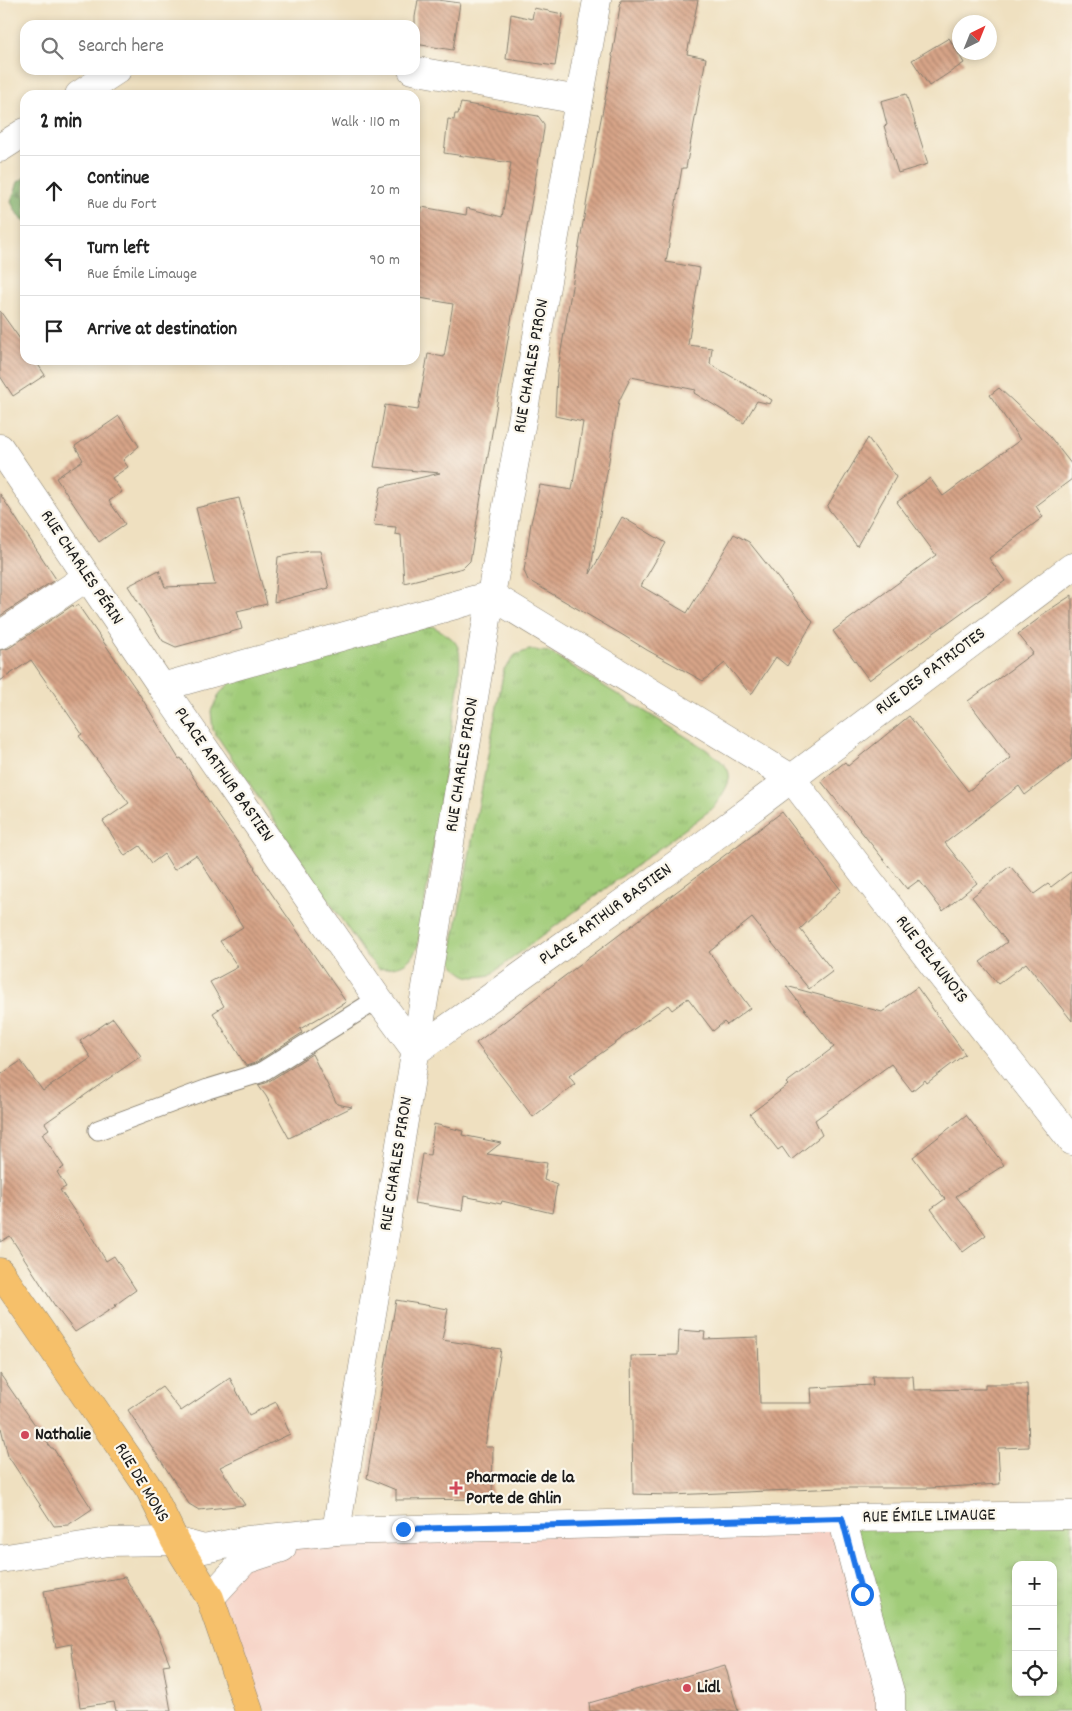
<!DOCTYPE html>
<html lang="en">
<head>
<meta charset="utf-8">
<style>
  :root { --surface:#fff; --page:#f2f2f2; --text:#222; --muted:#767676; --line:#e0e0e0 }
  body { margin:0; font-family:Dekko,sans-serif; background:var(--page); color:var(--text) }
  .controls { position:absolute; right:15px; bottom:15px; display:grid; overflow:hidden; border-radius:10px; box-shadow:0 2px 8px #0003 }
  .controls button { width:45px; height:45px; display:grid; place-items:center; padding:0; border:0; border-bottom:1px solid var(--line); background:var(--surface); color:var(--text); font:25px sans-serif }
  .compass { position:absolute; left:952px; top:15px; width:45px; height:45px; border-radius:50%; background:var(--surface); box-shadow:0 2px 8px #0003; rotate:43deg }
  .stop { position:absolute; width:15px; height:15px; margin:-11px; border:4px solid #1a73e8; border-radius:50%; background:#fff }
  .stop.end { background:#1a73e8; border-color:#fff; box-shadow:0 1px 5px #0008 }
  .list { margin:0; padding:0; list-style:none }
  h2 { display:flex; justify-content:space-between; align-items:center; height:65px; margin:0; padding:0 20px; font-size:21px }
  h2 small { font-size:16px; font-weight:400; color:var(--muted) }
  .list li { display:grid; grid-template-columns:32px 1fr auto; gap:15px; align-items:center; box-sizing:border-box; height:70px; padding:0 20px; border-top:1px solid var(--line) }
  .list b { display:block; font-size:19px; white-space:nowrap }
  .list p { margin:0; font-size:16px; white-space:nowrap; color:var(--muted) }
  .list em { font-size:16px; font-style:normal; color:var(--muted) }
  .icon { flex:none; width:28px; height:28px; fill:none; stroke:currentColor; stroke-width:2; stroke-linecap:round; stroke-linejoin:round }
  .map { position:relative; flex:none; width:1072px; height:1711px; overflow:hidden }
  .search { position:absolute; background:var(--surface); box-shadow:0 2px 8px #0003; left:20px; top:20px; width:400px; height:55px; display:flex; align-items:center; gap:12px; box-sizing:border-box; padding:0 18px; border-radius:15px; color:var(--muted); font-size:19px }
  .panel { position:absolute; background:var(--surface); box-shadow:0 2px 8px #0003; left:20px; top:90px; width:400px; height:275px; border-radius:15px }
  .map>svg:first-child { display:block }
  .built { fill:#f6d1c5 }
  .grass { fill:url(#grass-tufts); stroke:#5e744a; fill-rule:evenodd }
  .forest { fill:url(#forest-firs); stroke:#4e6642 }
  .building { fill:url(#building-back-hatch) }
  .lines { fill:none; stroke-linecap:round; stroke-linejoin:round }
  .lane-casing { stroke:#867e6e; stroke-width:21 }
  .street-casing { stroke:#867e6e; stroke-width:29 }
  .primary-casing { stroke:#867e6e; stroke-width:29 }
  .lane { stroke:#fff; stroke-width:19 }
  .street { stroke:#fff; stroke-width:28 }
  .primary { stroke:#f6c06b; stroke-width:28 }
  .route { stroke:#1a73e8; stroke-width:6 }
  .poi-dot { fill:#d1495b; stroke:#fbf7ec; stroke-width:2 }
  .labels { text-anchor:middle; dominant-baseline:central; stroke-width:4.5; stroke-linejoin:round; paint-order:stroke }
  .street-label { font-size:18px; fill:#1c1c1c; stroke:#fbf7ec }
  .poi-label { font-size:18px; font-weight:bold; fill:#1c1c1c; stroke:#fbf7ec; text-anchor:start }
</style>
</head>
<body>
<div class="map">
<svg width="1072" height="1711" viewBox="0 0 1072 1711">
  <defs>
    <pattern id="grass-tufts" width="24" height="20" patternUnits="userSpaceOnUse" patternTransform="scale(1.25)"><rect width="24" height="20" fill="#a1cc79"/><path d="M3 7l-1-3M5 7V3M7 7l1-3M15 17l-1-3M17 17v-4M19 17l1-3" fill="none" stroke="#8aaf68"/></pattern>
    <pattern id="forest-firs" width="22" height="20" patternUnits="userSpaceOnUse" patternTransform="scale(1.25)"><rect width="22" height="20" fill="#80b069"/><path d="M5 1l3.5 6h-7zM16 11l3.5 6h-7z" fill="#688e56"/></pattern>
    <pattern id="building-back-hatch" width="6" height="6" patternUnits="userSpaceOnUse" patternTransform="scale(1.25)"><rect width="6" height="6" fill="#d7a488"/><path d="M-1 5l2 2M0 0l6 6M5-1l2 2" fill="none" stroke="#ae856e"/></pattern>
  </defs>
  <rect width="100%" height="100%" fill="#fbf7ec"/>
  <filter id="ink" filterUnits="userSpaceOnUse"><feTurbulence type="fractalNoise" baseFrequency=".02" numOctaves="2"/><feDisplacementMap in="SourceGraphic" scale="10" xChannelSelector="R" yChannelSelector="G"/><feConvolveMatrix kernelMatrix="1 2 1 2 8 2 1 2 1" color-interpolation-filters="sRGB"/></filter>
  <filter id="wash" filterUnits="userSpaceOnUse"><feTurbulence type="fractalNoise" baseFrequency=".0096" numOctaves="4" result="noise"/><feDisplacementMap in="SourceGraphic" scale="20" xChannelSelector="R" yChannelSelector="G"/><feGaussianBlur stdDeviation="1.12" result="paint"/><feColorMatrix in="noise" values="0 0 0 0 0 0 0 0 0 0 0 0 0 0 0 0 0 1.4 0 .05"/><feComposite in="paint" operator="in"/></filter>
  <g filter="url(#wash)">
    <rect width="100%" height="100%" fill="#efe0c0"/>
    <!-- built -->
    <polygon class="built" points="842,1518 891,1711 249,1711 210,1598 245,1560 336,1531"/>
    <!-- grass -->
    <g class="grass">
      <path d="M432 626C464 643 460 647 459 681L418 946C408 967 400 966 379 969L367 957 213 730 211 711 220 693 234 679 412 630Z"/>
      <path d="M529 650 549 652 704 748C736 770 736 776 713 808L490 975C468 979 463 978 450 959L504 669 515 655Z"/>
      <path d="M1072 1515V1711H891L842 1518ZM1016 1565H1053V1692H1016Z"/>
    </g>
    <!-- forest -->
    <polygon class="forest" points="25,177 25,222 19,217 11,202 18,182"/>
    <g id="blocks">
      <!-- building -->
      <g class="building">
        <polygon points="418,0 438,0 460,3 453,50 415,44 415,17"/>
        <polygon points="621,0 698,0 687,54 706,58 686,168 682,168 666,262 700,268 688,345 712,348 710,364 772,400 770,404 757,401 744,423 694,393 696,390 631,377 619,401 590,574 622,517 666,543 641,586 687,613 734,534 749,542 813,622 787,666 776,657 751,695 725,663 703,681 647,650 621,634 528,580 524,571 531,523 540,485 572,490 583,422 555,416 557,374 600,124 611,69 613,57 612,56"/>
        <polygon points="534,8 563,14 555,66 506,59 511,14 532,19"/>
        <polygon points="949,38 964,63 929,86 912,60"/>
        <polygon points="906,94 928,164 898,173 884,126 887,125 881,101"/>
        <polygon points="461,103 538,116 544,124 544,129 470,561 463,568 404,583 401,535 395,534 396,527 373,525 381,487 440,473 374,467 385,405 418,410 428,354 444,357 453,304 415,297 415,211 421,213 422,207 466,215 467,208 502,217 511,163 444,153 448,119 454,120 455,114 458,114"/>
        <polygon points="0,311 25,346 25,360 35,360 45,375 13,396 0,376"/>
        <polygon points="999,388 1047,433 1072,465 1072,479 1036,506 1043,517 989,558 1005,581 869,680 833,631 936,555 897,502 930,478 943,496 1020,440 990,395"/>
        <polygon points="119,416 139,446 123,460 128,467 112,478 122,492 109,501 125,524 99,542 56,478 83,460 75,446"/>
        <polygon points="868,438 896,477 857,546 827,507"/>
        <polygon points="0,494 56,579 0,616"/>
        <polygon points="239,498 267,604 237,611 242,629 176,647 163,641 128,586 159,570 165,587 215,585 196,508"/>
        <polygon points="309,551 320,551 329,588 274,602 278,557"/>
        <polygon points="1072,595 1072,759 1025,795 1019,786 945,843 977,883 943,911 919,880 907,889 821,781 845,762 848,766 909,716 968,791 1011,758 968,701 1033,653 1018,634 1041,617 1040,616"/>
        <polygon points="73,605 74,607 78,605 138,692 179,759 181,758 211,805 255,867 254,868 346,1002 300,1029 302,1033 255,1063 246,1066 213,1013 224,1006 210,982 238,967 220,941 243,927 196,855 174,870 164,854 152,863 140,846 125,856 103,821 129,803 79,736 82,734 31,660 0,681 0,650 9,648"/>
        <polygon points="782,812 841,890 800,929 833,971 809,989 752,918 709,952 750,1008 727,1025 724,1022 713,1031 688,998 672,1010 668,1005 621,1038 621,1039 569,1076 575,1084 533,1117 476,1043"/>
        <polygon points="1010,866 1034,894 1048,884 1051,887 1072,871 1072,1021 1026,963 998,984 980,962 1007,942 972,897"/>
        <polygon points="786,986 882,1012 917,987 965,1054 927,1083 925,1080 912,1091 891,1064 815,1120 822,1135 791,1160 782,1147 778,1150 750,1114 788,1085 786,1083 834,1047"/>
        <polygon points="113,1018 141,1056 45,1123 49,1129 42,1134 64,1167 57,1172 66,1187 60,1190 90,1234 106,1261 114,1256 136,1290 115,1305 116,1306 75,1332 55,1306 10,1236 0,1242 0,1075 21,1061 43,1091 91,1058 80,1041"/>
        <polygon points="312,1054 337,1104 352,1107 289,1138 266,1096 258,1085 266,1083"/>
        <polygon points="966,1115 1004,1165 956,1196 986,1235 963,1252 931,1209 945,1199 913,1157"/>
        <polygon points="434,1124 463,1131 462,1135 501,1143 487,1154 547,1163 544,1180 557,1185 552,1213 502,1201 501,1204 464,1196 462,1211 414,1203 422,1154 430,1155"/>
        <polygon points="396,1300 448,1309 442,1340 501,1349 485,1447 493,1447 492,1499 396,1500 396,1490 367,1478"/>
        <polygon points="679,1330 705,1332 704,1339 758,1337 760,1403 812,1403 811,1388 873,1385 872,1376 913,1376 914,1390 985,1389 985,1384 1027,1384 1029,1447 998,1448 1000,1484 930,1488 841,1488 671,1495 633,1494 631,1356 678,1355"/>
        <polygon points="0,1374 51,1448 53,1448 92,1509 68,1525 54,1526 8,1456 0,1424"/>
        <polygon points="230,1378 249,1415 276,1402 290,1434 220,1467 245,1505 199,1510 189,1504 128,1410 162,1387 181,1411"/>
        <polygon points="125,1577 157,1631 170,1664 163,1665 171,1711 116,1711 114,1702 80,1707 71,1644 56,1647 44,1591"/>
        <polygon points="725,1665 738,1711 590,1711 589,1703"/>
      </g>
    </g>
  </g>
  <g filter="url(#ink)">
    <use href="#blocks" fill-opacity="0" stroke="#867e6e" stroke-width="1"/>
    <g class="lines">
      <!-- lane casing -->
      <g class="lane-casing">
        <polyline id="lane" points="98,1130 208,1089 260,1073 378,999"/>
      </g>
      <!-- street casing -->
      <g class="street-casing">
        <g id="street">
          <polyline points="412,70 579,100"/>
          <polyline points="79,95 117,70"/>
          <polyline points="0,148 25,132"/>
          <polyline points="0,448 162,687"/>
          <polyline points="1072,567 698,849 416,1051 378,999 162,687 491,595 791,778 938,971 1072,1141"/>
          <polyline points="0,635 87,577"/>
          <polyline points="842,1518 862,1594 891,1695 891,1711"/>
          <polyline points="336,1531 491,595 597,0"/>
          <polyline points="0,1559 108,1542 175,1541 204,1549 248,1540 336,1531 842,1518 1072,1515"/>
          <polyline points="210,1598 245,1560 282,1548"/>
        </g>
      </g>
      <!-- primary casing -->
      <g class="primary-casing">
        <polyline id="primary" points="0,1272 150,1490 175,1541 210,1598 249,1711"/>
      </g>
      <!-- lane -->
      <use href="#lane" class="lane"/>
      <!-- street -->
      <use href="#street" class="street"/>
      <!-- primary -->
      <use href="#primary" class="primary"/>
    </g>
  </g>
  <g class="lines" filter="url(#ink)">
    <!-- route -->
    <polyline class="route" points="403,1529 842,1518 862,1594"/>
  </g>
  <!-- markers -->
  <g class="poi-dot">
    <circle cx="25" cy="1435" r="5"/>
    <path d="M453.5 1480.5h5v5h5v5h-5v5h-5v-5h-5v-5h5z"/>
    <circle cx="687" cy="1688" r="5"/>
  </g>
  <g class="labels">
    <!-- street labels -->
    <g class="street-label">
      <text transform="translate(532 366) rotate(-80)">RUE CHARLES PIRON</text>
      <text transform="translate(81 568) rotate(56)">RUE CHARLES PÉRIN</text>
      <text transform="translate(931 672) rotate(-37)">RUE DES PATRIOTES</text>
      <text transform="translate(463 765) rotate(-81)">RUE CHARLES PIRON</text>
      <text transform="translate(223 775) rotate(55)">PLACE ARTHUR BASTIEN</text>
      <text transform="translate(606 915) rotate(-36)">PLACE ARTHUR BASTIEN</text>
      <text transform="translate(931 960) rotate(52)">RUE DELAUNOIS</text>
      <text transform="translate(397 1164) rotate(-81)">RUE CHARLES PIRON</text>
      <text transform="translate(141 1483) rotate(59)">RUE DE MONS</text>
      <text transform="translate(929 1517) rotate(-1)">RUE ÉMILE LIMAUGE</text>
    </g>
    <!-- poi labels -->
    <g class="poi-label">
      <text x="35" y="1435">Nathalie</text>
      <text x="466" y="1478">Pharmacie de la<tspan x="466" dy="21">Porte de Ghlin</tspan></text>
      <text x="697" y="1688">Lidl</text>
    </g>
  </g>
</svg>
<div class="controls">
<button>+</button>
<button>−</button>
<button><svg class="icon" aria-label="locate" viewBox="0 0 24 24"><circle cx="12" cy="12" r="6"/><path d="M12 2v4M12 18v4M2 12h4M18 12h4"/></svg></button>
</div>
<svg class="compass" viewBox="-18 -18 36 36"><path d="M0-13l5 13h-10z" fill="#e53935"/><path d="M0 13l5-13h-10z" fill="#767676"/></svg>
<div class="stop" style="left:862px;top:1594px"></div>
<div class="stop end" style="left:403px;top:1529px"></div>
<div class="search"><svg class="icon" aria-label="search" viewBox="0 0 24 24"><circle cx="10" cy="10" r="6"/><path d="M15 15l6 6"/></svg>Search here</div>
<section class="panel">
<h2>2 min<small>Walk · 110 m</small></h2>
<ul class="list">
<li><svg class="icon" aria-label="ahead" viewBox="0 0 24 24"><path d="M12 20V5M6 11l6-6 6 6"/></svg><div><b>Continue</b><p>Rue du Fort</p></div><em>20 m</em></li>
<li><svg class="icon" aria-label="left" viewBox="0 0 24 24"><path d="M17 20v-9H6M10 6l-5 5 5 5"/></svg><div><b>Turn left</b><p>Rue Émile Limauge</p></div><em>90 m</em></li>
<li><svg class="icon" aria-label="arrive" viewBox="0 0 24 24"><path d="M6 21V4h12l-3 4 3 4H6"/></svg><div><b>Arrive at destination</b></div></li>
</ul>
</section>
</div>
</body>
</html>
